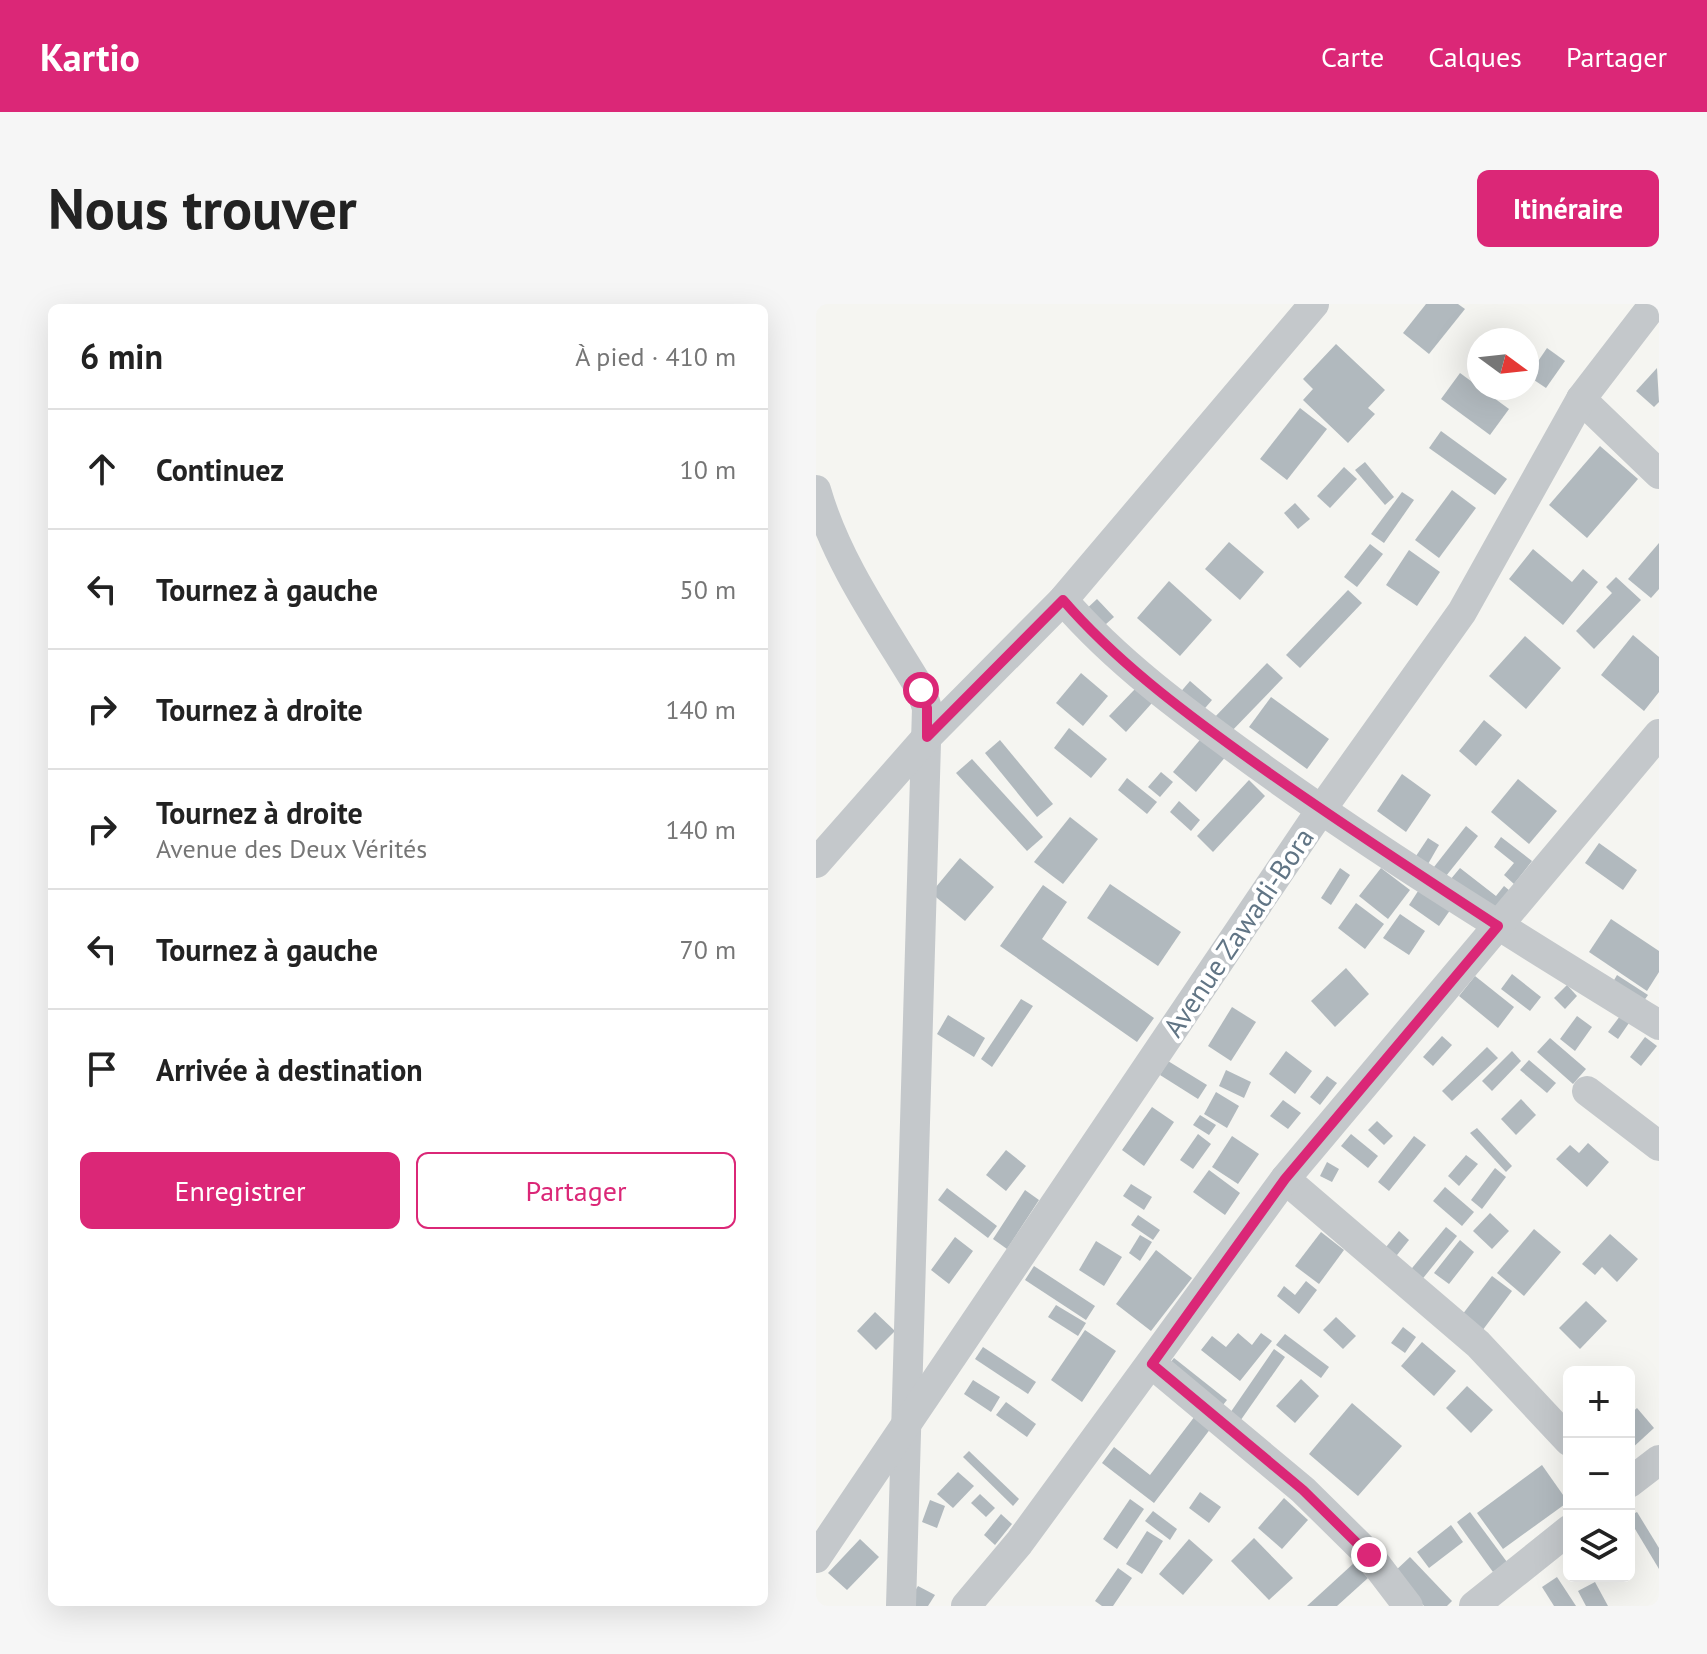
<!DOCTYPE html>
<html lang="fr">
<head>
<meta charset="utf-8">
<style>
  :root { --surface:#fff; --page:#f6f6f6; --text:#222; --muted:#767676; --line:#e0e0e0; --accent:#db2777 }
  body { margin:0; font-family:"PT Sans",sans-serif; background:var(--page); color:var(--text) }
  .controls { position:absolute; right:24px; bottom:24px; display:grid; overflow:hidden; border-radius:12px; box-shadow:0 8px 32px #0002 }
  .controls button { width:72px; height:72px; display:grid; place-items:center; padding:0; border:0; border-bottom:2px solid var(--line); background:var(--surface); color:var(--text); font:40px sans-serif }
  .compass { position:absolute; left:651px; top:24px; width:72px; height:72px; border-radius:50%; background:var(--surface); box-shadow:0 8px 32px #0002; rotate:105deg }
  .stop { position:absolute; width:24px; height:24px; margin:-18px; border:6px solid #db2777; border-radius:50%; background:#fff }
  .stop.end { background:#db2777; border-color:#fff; box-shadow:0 2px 8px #0008 }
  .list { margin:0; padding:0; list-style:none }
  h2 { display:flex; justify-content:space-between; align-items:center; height:104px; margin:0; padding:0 32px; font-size:34px }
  h2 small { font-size:26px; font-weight:400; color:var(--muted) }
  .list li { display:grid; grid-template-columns:52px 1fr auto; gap:24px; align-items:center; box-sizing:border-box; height:120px; padding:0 32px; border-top:2px solid var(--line) }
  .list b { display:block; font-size:30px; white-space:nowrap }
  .list p { margin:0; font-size:26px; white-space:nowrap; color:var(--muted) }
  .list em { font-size:26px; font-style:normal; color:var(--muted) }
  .actions { display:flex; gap:16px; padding:24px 32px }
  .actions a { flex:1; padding:18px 0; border:2px solid var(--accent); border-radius:12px; text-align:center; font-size:28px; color:var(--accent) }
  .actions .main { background:var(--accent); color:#fff }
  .icon { flex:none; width:44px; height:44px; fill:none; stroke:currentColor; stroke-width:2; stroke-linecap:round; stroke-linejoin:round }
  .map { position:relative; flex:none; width:843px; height:1302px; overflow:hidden; border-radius:12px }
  header { display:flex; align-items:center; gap:48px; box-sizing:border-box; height:112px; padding:0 40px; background:var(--accent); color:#fff }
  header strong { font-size:38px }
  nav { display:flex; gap:44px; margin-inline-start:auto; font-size:28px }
  .intro { display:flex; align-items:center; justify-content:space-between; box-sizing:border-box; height:192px; padding:0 48px }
  h1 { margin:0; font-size:56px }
  .button { padding:20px 36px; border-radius:12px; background:var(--accent); color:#fff; font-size:28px; font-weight:700 }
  main { display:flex; gap:48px; padding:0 48px }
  aside { flex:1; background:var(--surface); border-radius:12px; box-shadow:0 8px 32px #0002 }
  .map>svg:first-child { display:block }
  .building { fill:#b1b9be }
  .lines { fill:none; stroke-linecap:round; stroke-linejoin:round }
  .street { stroke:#c4c8cb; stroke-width:30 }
  .route { stroke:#db2777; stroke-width:10 }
  .labels { text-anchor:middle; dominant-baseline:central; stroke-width:8; stroke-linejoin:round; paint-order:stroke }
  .street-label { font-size:28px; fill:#617585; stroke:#fff }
</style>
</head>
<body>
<header>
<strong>Kartio</strong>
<nav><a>Carte</a><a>Calques</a><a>Partager</a></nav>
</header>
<div class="intro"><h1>Nous trouver</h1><a class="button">Itinéraire</a></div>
<main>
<aside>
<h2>6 min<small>À pied · 410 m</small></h2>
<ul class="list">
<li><svg class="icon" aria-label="ahead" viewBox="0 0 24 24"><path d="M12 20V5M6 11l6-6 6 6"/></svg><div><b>Continuez</b></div><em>10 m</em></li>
<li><svg class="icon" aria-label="left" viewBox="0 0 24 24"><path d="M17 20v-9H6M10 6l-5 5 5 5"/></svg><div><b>Tournez à gauche</b></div><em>50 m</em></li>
<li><svg class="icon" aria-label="right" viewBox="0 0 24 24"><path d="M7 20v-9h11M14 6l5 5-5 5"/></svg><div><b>Tournez à droite</b></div><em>140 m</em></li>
<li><svg class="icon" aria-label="right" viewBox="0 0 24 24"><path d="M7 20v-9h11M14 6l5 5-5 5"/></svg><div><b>Tournez à droite</b><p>Avenue des Deux Vérités</p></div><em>140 m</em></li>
<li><svg class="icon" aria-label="left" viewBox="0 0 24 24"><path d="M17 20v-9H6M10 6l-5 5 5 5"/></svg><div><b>Tournez à gauche</b></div><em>70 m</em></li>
<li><svg class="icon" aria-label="arrive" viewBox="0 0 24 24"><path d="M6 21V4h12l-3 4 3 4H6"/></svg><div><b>Arrivée à destination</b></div></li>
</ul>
<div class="actions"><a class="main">Enregistrer</a><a>Partager</a></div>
</aside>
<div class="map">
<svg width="843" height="1302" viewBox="0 0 843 1302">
  <rect width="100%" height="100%" fill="#f5f5f1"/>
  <!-- building -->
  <g class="building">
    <polygon points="610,0 642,0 649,5 613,50 587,29"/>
    <polygon points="520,40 569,86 552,104 559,110 532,139 487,96 497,85 487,75"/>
    <polygon points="731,44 749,57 730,84 712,72"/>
    <polygon points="841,64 843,98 838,103 820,87"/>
    <polygon points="644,69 693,105 674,131 625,95"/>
    <polygon points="484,104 511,125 471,176 444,155"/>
    <polygon points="625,127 691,175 679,191 613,144"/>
    <polygon points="784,142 822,175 771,234 733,201"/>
    <polygon points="549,158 578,193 569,201 539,166"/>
    <polygon points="528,163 541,175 514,204 501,192"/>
    <polygon points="636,186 660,204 623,254 599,236"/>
    <polygon points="586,188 598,196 568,239 555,230"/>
    <polygon points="479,199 494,215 482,225 468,209"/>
    <polygon points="413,238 448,268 424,296 389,265"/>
    <polygon points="843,239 843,285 835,294 812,275"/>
    <polygon points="554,240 567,250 541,283 528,273"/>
    <polygon points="717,245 756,278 767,265 782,278 747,321 693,275"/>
    <polygon points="593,246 624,268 601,302 570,281"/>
    <polygon points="800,273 825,296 778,345 760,327 796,289 790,283"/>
    <polygon points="353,277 396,316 364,352 321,314"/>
    <polygon points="532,286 546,299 484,364 470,351"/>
    <polygon points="281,295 298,313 281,328 265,310"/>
    <polygon points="817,331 843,353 843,388 828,407 785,371"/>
    <polygon points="709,332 745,364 710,405 673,372"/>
    <polygon points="451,359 467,374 411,432 395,417"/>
    <polygon points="265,369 292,392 267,422 240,399"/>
    <polygon points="374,377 396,396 384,410 362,391"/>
    <polygon points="320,384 336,399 310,428 293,412"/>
    <polygon points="455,393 513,435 491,465 433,423"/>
    <polygon points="668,416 686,431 660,462 643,447"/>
    <polygon points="253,424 291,455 275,474 238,444"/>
    <polygon points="388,431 411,451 380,488 357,468"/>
    <polygon points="184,436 237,500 221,513 169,449"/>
    <polygon points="156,455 227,533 211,547 140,469"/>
    <polygon points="345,468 357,478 344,493 332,483"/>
    <polygon points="586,470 615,491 590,528 561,507"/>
    <polygon points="311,474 341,498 331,510 302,486"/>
    <polygon points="702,475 741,507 713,540 675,508"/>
    <polygon points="433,476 449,492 397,548 381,532"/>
    <polygon points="363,497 384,516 375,527 354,508"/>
    <polygon points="254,513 282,535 247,580 218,558"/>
    <polygon points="650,522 662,532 630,572 618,563"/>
    <polygon points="685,533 716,557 698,580 688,571 698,559 678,543"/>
    <polygon points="612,534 623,541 612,560 600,552"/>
    <polygon points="783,539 821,566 807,586 769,559"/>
    <polygon points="144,554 178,583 149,617 115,589"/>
    <polygon points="524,564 534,571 515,601 505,594"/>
    <polygon points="565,564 594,586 572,615 543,592"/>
    <polygon points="644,564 680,592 688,582 694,587 676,610 634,576"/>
    <polygon points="294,580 365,628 342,662 271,614"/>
    <polygon points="227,581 251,598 226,635 338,714 321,738 184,642"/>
    <polygon points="606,581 637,602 623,622 593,601"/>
    <polygon points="540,599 568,620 549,645 522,624"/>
    <polygon points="584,610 609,627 593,651 567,634"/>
    <polygon points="795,615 843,647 843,668 831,687 773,648"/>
    <polygon points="530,664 553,690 519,723 495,697"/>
    <polygon points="696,670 725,693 714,707 685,685"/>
    <polygon points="801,671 832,691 827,698 797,678"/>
    <polygon points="659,672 698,703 682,724 643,692"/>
    <polygon points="751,681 761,692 749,705 738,694"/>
    <polygon points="205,695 217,702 176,763 165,755"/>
    <polygon points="416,703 440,718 415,757 392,742"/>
    <polygon points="132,711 169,734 158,753 121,730"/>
    <polygon points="761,712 776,723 759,747 744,735"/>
    <polygon points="804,712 813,719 802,735 792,728"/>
    <polygon points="626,732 636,741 617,762 607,753"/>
    <polygon points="829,733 841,742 825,762 814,753"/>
    <polygon points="734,734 770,765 757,780 721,748"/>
    <polygon points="671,743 682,754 636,797 626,787"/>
    <polygon points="470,747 496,767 479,790 453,770"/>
    <polygon points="696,747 705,757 676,787 666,777"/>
    <polygon points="713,756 740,779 731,789 704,766"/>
    <polygon points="352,757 391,781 382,795 344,771"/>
    <polygon points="410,766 435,778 428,794 403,782"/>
    <polygon points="511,772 521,779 504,801 494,793"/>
    <polygon points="400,788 423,802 411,824 388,810"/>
    <polygon points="705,795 720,811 700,831 685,815"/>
    <polygon points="467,796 485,809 472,825 454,812"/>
    <polygon points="336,803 358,818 328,862 306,846"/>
    <polygon points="384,811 400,821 393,831 377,821"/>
    <polygon points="561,817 577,832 568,841 552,826"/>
    <polygon points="661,824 696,862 690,868 654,829"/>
    <polygon points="382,830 395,840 377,865 364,856"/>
    <polygon points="535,830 562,852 552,864 525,842"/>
    <polygon points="416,832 443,850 422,880 396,863"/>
    <polygon points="598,832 610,841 573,887 562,878"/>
    <polygon points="772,839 793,858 771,883 740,855 754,841 763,849"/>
    <polygon points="190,846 210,862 190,887 170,871"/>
    <polygon points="650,851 662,860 643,882 632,872"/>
    <polygon points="511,858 523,865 516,878 504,872"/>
    <polygon points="679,864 690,873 666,905 655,896"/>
    <polygon points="393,866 424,889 409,911 377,888"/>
    <polygon points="315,880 336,893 328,906 307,892"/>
    <polygon points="629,883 658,908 646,922 617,897"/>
    <polygon points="131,884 181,922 172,934 122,896"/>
    <polygon points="209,886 223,896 191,945 177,935"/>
    <polygon points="674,909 693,927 676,945 657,927"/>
    <polygon points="322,911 344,926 337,936 315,921"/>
    <polygon points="630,923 641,932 604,978 592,969"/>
    <polygon points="718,925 745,948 708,992 681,969"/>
    <polygon points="583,927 593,936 577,956 566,948"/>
    <polygon points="505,928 528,946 503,980 479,962"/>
    <polygon points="794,930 822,955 801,978 786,963 779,971 766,960"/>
    <polygon points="324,931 336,938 324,957 313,949"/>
    <polygon points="139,933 157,947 133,980 115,966"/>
    <polygon points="644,936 658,948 633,980 618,969"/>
    <polygon points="280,937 306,953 288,982 263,966"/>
    <polygon points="340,946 376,974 335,1027 300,1000"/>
    <polygon points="218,962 279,1002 270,1016 209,976"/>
    <polygon points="676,972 696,987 666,1027 646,1011"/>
    <polygon points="490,977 501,986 483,1010 461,992 468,982 479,991"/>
    <polygon points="770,997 791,1017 764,1045 743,1024"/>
    <polygon points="240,1001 270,1019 262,1032 232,1013"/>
    <polygon points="59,1008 79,1027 60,1046 41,1027"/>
    <polygon points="520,1013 540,1032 527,1045 507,1026"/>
    <polygon points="587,1023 600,1033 589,1049 575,1039"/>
    <polygon points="269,1026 300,1047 266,1098 235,1076"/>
    <polygon points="422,1029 436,1041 445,1029 456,1037 424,1077 385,1046 396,1032 410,1043"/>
    <polygon points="469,1030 513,1063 505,1074 460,1041"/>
    <polygon points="606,1038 640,1067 618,1092 585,1062"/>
    <polygon points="167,1043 220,1078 212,1090 159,1055"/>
    <polygon points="458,1045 469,1053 422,1120 412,1112"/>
    <polygon points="358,1054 411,1096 402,1107 349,1065"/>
    <polygon points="485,1075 503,1092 479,1119 460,1102"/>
    <polygon points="157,1076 184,1093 175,1108 148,1090"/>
    <polygon points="651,1082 677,1106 655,1129 630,1104"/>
    <polygon points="190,1098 220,1120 211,1133 180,1111"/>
    <polygon points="536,1099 586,1142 542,1192 493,1150"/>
    <polygon points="821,1104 838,1124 813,1147 813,1111"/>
    <polygon points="379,1112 395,1124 338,1199 286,1159 298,1143 334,1171"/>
    <polygon points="153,1147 203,1195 197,1202 147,1153"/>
    <polygon points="726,1161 752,1198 687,1245 661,1209"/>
    <polygon points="142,1168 158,1182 137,1204 121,1190"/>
    <polygon points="384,1188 405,1203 393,1219 373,1204"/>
    <polygon points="164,1190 179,1204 170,1213 155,1199"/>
    <polygon points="468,1194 492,1216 466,1245 442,1224"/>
    <polygon points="314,1195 328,1205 301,1245 287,1235"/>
    <polygon points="114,1196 129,1202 121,1224 106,1218"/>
    <polygon points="337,1207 361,1225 354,1236 329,1217"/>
    <polygon points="654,1208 691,1258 677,1268 641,1218"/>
    <polygon points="821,1208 843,1244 843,1265 813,1215 813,1212"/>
    <polygon points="185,1210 196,1220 179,1241 168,1231"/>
    <polygon points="635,1221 647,1238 613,1264 601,1248"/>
    <polygon points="331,1227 347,1237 326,1270 310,1260"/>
    <polygon points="438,1234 477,1274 453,1296 415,1257"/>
    <polygon points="44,1235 63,1253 31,1286 12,1269"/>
    <polygon points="373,1235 397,1256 367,1291 343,1270"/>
    <polygon points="594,1253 636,1297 631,1302 608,1302 577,1269"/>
    <polygon points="538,1259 552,1274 521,1302 491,1302"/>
    <polygon points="302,1264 316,1274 297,1302 286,1302 279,1297"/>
    <polygon points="741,1273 760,1302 738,1302 726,1283"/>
    <polygon points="779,1278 792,1302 770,1302 762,1287"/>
    <polygon points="102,1282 119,1291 112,1302 90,1302"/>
  </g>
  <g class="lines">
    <!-- street -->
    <g class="street">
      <polyline points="765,95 843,170"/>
      <path d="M0 186C21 259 66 321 105 386L111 404 85 1302"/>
      <path d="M247 296C304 362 376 413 446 464 574 556 709 638 843 721"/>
      <polyline points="0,559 111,433 247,296 498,0"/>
      <polyline points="771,787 843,842"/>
      <polyline points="469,875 662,1040 753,1137"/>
      <polyline points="336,1060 487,1186 553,1251 592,1302"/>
      <polyline points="813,1179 843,1156"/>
      <polyline points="0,1254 505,506 646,308 765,95 838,0"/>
      <polyline points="150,1302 203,1239 469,875 843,430"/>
      <polyline points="658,1302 753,1226"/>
    </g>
  </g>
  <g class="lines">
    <!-- route -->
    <path class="route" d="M105 386 111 404V433L247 296C299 356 364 405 428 451 511 511 597 566 682 622L469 875 336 1060 487 1186 553 1251"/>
  </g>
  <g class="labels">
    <!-- street labels -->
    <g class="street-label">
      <text transform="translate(422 628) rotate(-56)">Avenue Zawadi-Bora</text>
    </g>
  </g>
</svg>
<div class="controls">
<button>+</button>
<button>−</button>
<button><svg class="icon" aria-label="layers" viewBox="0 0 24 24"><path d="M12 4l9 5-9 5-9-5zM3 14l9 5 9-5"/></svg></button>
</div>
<svg class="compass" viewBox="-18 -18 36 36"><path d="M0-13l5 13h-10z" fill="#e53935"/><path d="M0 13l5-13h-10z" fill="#767676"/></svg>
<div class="stop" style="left:105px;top:386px"></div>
<div class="stop end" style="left:553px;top:1251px"></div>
</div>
</main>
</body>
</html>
